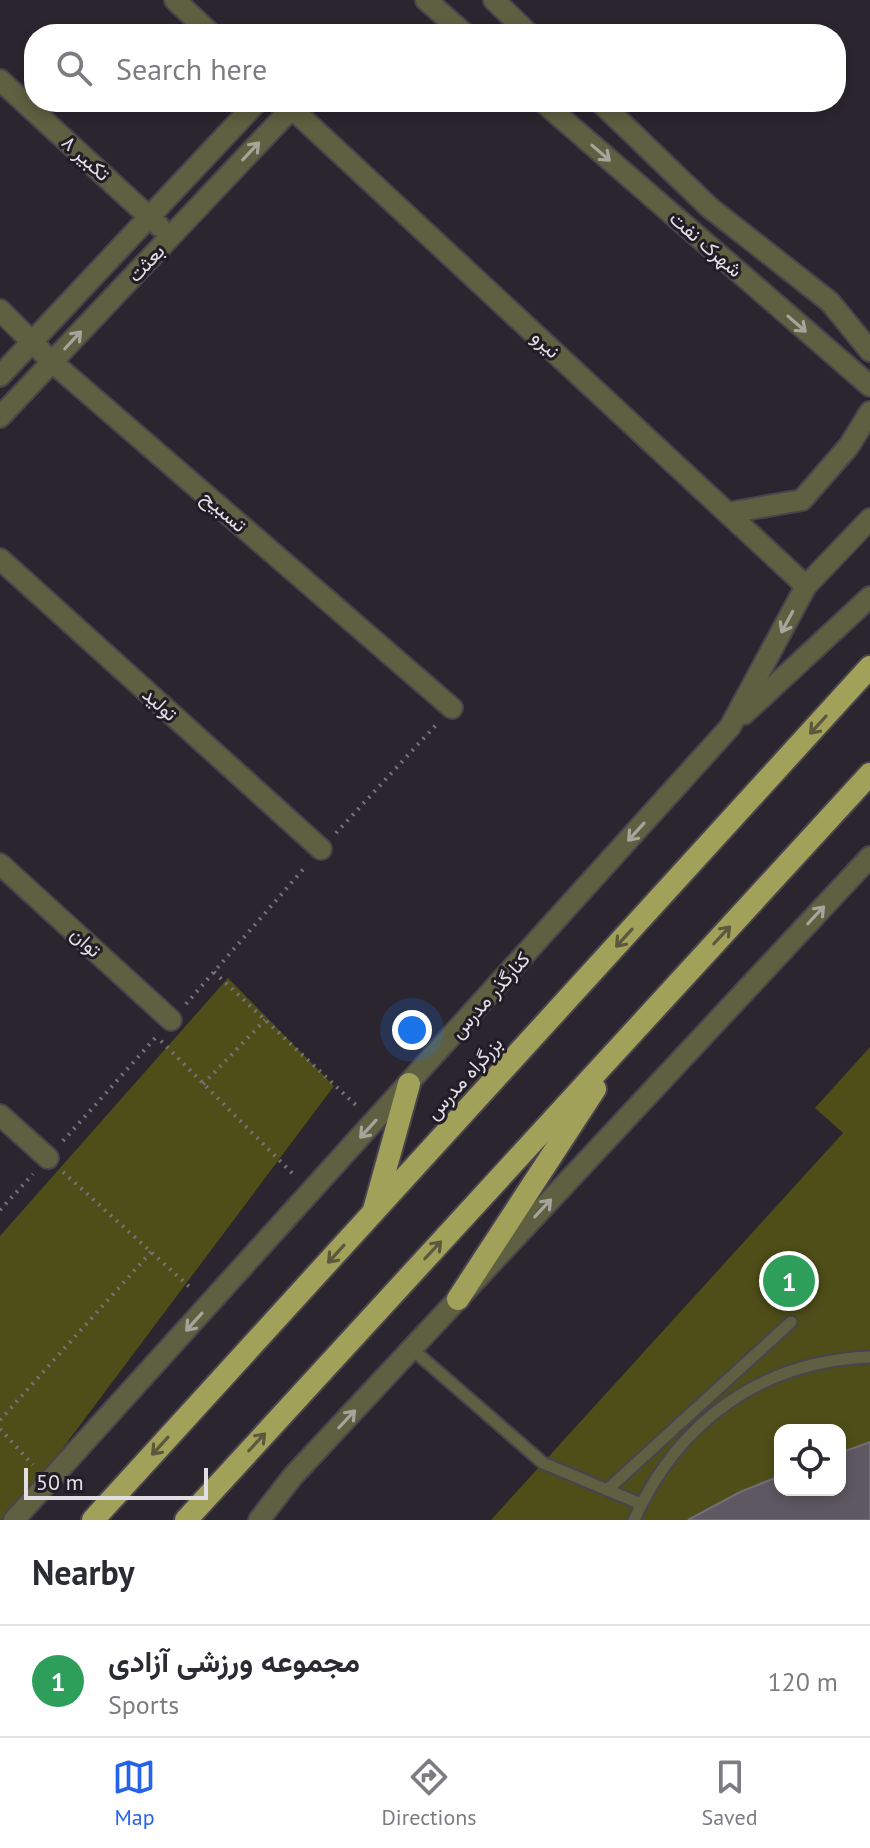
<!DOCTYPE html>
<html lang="en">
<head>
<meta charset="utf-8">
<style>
  :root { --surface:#fff; --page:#f2f2f3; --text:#2b2b33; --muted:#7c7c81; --line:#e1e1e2; --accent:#2563eb }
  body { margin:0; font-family:"PT Sans",Vazirmatn,sans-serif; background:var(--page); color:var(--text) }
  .controls { position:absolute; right:24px; bottom:24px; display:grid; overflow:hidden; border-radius:16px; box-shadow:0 4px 12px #0003 }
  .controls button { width:72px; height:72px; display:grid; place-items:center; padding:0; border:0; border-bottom:2px solid var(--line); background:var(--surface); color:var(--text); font:40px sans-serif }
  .scale { position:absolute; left:24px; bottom:20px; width:184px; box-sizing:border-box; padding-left:8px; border:4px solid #e1dee4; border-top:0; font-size:22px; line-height:28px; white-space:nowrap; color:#e1dee4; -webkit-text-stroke:6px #211c25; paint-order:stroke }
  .you { position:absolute; left:412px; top:1030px; width:28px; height:28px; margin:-20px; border:6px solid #fff; border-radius:50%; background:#1a73e8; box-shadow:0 0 0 12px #1a73e833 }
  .badge { display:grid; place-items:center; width:52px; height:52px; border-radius:50%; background:var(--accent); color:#fff; font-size:26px; font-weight:700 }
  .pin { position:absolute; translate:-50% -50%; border:4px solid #fff; box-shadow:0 2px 8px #0006 }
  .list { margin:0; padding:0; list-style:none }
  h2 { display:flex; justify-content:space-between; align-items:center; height:104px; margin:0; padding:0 32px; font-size:34px }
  h2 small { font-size:26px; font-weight:400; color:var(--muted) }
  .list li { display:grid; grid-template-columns:52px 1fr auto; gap:24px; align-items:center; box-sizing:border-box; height:112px; padding:0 32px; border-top:2px solid var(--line) }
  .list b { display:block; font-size:30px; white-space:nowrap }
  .list p { margin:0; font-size:26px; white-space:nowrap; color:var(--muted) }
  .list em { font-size:26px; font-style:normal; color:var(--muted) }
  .icon { flex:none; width:44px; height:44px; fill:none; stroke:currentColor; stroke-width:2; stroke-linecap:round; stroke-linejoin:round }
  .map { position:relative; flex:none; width:870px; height:1520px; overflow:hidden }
  .search { position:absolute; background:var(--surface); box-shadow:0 4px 12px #0003; left:24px; right:24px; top:24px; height:88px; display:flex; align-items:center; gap:20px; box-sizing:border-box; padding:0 28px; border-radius:32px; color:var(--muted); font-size:30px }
  .sheet { height:216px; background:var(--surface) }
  nav { display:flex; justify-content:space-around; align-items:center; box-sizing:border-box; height:112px; border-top:2px solid var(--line); background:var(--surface); font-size:22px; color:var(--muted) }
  nav a { display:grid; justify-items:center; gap:4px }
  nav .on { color:var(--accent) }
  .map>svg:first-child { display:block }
  .green { fill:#4f4e19; fill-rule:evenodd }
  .building { fill:#5e5863; stroke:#726d77; stroke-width:2 }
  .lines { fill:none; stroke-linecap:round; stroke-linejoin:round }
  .service-casing { stroke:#48434c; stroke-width:15 }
  .minor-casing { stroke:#48434c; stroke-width:24 }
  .tertiary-casing { stroke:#48434c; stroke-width:24 }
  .trunk-casing { stroke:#48434c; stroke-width:26 }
  .path { stroke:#77737b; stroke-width:4; stroke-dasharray:2 6; stroke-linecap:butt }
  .service { stroke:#5f6041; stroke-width:11 }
  .minor { stroke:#5f6041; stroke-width:20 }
  .tertiary { stroke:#5f6041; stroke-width:20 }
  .trunk { stroke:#a2a15a; stroke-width:22 }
  .oneway { stroke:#a6a59b }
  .oneway2 { stroke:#5b583d }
  .labels { text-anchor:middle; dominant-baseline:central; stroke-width:6; stroke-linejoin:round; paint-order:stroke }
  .street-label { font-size:20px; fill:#e1dee4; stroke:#211c25 }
</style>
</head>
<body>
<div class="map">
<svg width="870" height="1520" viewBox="0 0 870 1520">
  <rect width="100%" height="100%" fill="#2b252f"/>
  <!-- green -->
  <g class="green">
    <polygon points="228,978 334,1086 9,1520 0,1520 0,1236"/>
    <path d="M870 1047V1520H491L843 1133 815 1108ZM780 1430H840V1490H780Z"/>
  </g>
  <!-- building -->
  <polygon class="building" points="870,1442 870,1520 688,1520 740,1492 780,1476 780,1490 840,1490 840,1453"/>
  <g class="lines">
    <!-- service casing -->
    <g class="service-casing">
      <g id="service">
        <polyline points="412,1349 543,1463 641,1504"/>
        <polyline points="607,1490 791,1322"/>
        <path d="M634 1520C678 1422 761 1361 870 1357"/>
      </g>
    </g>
    <!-- minor casing -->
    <g class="minor-casing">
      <g id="minor">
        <polyline points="175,0 211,34"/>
        <polyline points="426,0 465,34"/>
        <polyline points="494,0 529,34"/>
        <polyline points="0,80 159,226"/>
        <polyline points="285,102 806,586"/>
        <polyline points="543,102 870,386"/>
        <polyline points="600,102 709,207 830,302 870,351"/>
        <polyline points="0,310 52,362 452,708"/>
        <polyline points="0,376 257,102"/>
        <polyline points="0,417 292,108"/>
        <polyline points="728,513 802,500 849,446 870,412"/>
        <polyline points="0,559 321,849"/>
        <polyline points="0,864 171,1020"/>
        <polyline points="0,1115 48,1158"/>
      </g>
    </g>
    <!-- tertiary casing -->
    <g class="tertiary-casing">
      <g id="tertiary">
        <polyline points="744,714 870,597"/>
        <polyline points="14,1520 730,727 806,586 870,519"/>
        <polyline points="259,1520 293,1476 870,857"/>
      </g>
    </g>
    <!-- trunk casing -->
    <g class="trunk-casing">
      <g id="trunk">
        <polyline points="374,1210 409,1084"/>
        <polyline points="458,1299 595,1089"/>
        <polyline points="93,1520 870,667"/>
        <polyline points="186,1520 870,774"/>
      </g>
    </g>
    <!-- path -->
    <g class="path">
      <polyline points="336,833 436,725"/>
      <polyline points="214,972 358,1107"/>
      <polyline points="186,1004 306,866"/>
      <polyline points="161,1041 296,1177"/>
      <polyline points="203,1084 265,1020"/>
      <polyline points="63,1141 156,1037"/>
      <polyline points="63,1172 193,1290"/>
      <polyline points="0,1210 33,1174"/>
      <polyline points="0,1420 151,1252"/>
      <polyline points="0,1429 33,1465"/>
    </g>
    <!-- service -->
    <use href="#service" class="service"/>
    <!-- minor -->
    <use href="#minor" class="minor"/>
    <!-- tertiary -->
    <use href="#tertiary" class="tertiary"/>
    <!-- trunk -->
    <use href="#trunk" class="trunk"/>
  </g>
  <!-- one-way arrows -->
  <defs><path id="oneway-shaft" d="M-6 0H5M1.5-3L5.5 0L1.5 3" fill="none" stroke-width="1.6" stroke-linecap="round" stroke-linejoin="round" transform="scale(2)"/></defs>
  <g class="oneway">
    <use href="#oneway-shaft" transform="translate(251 151) rotate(-47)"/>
    <use href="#oneway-shaft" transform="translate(601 153) rotate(41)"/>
    <use href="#oneway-shaft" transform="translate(797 324) rotate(41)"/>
    <use href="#oneway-shaft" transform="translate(73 340) rotate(-47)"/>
    <use href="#oneway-shaft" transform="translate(787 622) rotate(118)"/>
    <use href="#oneway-shaft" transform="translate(636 832) rotate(132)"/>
    <use href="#oneway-shaft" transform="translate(816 915) rotate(-47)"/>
    <use href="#oneway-shaft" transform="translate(368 1129) rotate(132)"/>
    <use href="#oneway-shaft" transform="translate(543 1208) rotate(-47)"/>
    <use href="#oneway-shaft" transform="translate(194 1322) rotate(132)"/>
    <use href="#oneway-shaft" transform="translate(347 1419) rotate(-47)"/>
  </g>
  <g class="oneway2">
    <use href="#oneway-shaft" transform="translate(818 725) rotate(132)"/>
    <use href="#oneway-shaft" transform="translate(722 935) rotate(-47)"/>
    <use href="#oneway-shaft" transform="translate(624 938) rotate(132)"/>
    <use href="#oneway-shaft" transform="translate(433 1250) rotate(-47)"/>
    <use href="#oneway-shaft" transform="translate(336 1254) rotate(132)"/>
    <use href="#oneway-shaft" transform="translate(257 1442) rotate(-47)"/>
    <use href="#oneway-shaft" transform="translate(160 1446) rotate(132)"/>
  </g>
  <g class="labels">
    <!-- street labels -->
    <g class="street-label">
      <text transform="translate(86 158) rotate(42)">تکبیر ۸</text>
      <text transform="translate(706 244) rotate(41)">شهرک نفت</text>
      <text transform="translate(146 263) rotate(-47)">بعثت</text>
      <text transform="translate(546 344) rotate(43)">نیرو</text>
      <text transform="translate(224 511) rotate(41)">تسبیح</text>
      <text transform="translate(160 704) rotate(42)">تولید</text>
      <text transform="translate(86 942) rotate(42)">توان</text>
      <text transform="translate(490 995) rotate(-48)">کنارگذر مدرس</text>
      <text transform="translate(464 1078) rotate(-48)">بزرگراه مدرس</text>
    </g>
  </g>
</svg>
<div class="controls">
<button><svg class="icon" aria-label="locate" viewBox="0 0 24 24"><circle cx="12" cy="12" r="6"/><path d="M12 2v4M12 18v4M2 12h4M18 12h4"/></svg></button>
</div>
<div class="scale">50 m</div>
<div class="you"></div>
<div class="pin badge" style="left:789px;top:1281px;background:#2e9e5b">1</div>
<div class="search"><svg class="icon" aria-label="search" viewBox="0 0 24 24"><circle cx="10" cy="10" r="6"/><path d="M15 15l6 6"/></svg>Search here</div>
</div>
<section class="sheet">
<h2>Nearby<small></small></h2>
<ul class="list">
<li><span class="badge" style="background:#2e9e5b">1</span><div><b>مجموعه ورزشی آزادی</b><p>Sports</p></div><em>120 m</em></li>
</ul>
</section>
<nav>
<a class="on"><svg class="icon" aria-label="map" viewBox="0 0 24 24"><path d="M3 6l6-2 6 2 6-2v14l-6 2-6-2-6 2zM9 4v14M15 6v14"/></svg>Map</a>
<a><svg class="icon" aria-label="directions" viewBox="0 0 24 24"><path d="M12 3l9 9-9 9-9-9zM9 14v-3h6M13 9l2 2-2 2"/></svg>Directions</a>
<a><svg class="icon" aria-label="saved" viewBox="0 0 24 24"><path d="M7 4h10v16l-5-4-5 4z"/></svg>Saved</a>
</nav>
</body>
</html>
